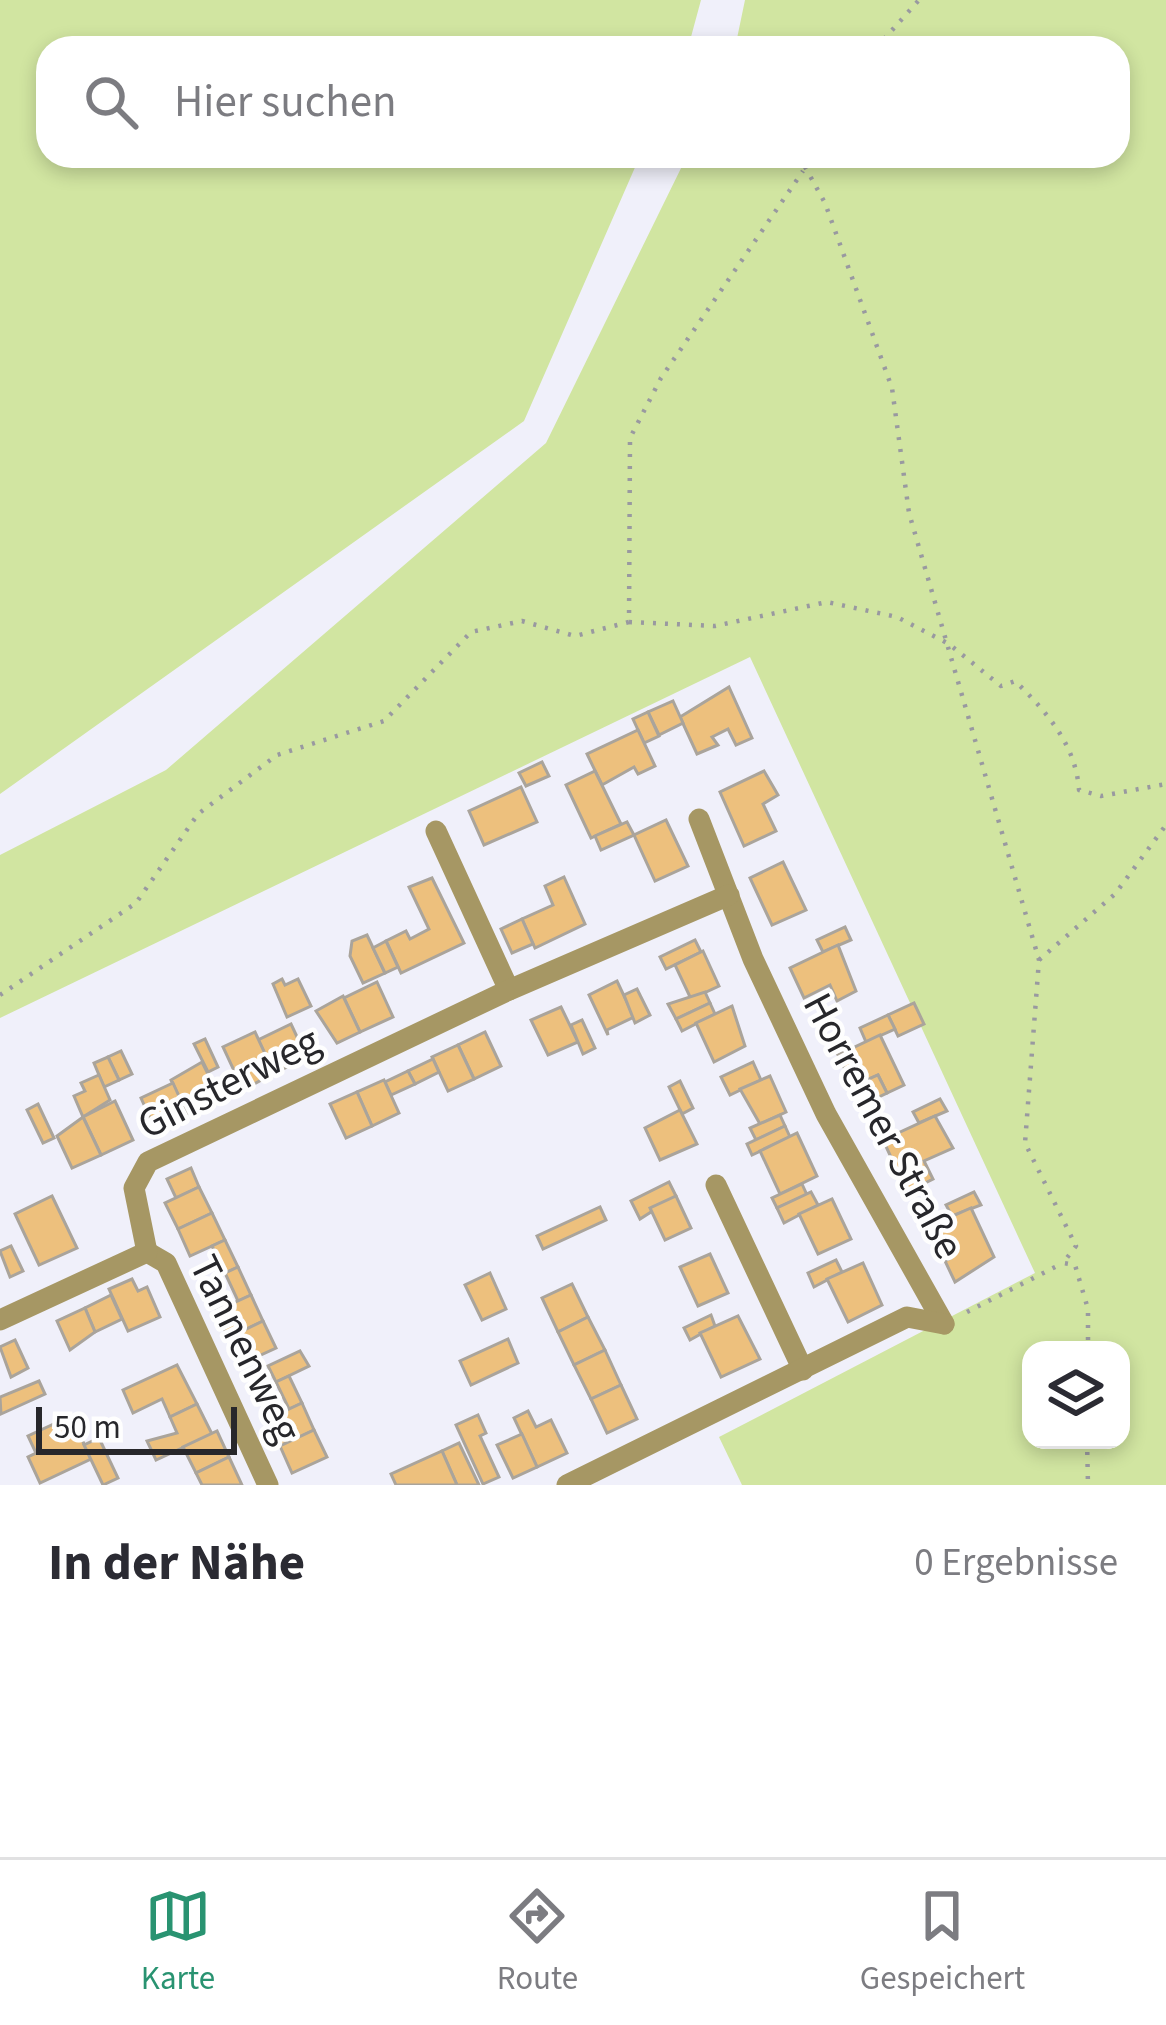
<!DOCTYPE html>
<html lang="de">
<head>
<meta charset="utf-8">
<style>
  :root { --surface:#fff; --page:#f7f7f7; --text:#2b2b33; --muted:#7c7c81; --line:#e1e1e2; --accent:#299371 }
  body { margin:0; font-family:"Source Sans 3",sans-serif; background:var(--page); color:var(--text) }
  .controls { position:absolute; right:36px; bottom:36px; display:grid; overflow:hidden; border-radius:24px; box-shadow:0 6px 18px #0003 }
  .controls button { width:108px; height:108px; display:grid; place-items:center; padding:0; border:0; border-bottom:3px solid var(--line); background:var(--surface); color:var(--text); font:60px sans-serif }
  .scale { position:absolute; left:36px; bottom:30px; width:201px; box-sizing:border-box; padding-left:12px; border:6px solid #27272b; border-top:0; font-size:33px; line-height:42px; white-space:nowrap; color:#27272b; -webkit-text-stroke:9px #fefefe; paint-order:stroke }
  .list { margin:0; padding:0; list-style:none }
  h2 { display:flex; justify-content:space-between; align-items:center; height:156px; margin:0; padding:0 48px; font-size:51px }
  h2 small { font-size:39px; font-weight:400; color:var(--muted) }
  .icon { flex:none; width:66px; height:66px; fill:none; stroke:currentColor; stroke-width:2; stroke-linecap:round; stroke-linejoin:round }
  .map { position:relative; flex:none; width:1166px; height:1485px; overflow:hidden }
  .search { position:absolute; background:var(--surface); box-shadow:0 6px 18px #0003; left:36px; right:36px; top:36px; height:132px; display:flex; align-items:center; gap:30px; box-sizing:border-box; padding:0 42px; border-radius:36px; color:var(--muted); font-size:45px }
  .sheet { height:372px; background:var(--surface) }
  nav { display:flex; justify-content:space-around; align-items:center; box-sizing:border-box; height:168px; border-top:3px solid var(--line); background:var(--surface); font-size:33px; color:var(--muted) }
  nav a { display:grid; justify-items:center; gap:6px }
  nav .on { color:var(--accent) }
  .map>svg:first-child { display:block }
  .green { fill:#d1e5a1; fill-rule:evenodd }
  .building { fill:#edc07d; stroke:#aaa49b; stroke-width:3 }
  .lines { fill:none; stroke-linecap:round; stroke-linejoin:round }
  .path { stroke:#9999a0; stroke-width:4.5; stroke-dasharray:3 9; stroke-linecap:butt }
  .minor { stroke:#a69764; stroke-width:21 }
  .labels { text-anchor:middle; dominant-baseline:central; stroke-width:9; stroke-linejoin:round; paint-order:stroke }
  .street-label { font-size:42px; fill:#27272b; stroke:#fefefe }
</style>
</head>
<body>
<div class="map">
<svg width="1166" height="1485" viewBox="0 0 1166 1485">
  <rect width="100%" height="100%" fill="#f0f0fa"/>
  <!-- green -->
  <g class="green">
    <polygon points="0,0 701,0 688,48 48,48 48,156 640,156 524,421 0,794"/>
    <path d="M745 0H1166V1485H742L719 1437 1035 1273 750 657 0 1018V855L166 770 546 443 687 156H1118V48H735ZM1031 1350H1121V1440H1031Z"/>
  </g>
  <!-- building -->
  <g class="building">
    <polygon points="729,687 752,738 736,745 728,729 712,737 718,745 697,754 680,717"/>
    <polygon points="673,701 683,723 659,735 648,712"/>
    <polygon points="648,712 659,736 644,743 633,719"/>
    <polygon points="638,730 655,766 638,774 634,767 602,785 587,754"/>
    <polygon points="542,762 549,776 526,786 519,773"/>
    <polygon points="595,771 621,824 591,838 566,785"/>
    <polygon points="764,771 778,795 763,804 776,831 744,846 720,792"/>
    <polygon points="521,787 537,822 484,845 469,811"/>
    <polygon points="666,820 688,866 655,881 634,835"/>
    <polygon points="627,822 634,835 601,850 595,836"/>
    <polygon points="783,862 806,910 772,925 750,878"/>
    <polygon points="564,877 585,924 535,948 522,919 553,905 545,886"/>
    <polygon points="432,878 464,943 401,973 386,941 406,931 410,939 429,929 409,887"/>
    <polygon points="522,919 533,944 512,953 501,929"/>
    <polygon points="845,927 851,940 823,952 817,940"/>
    <polygon points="367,935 385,973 363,983 350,956 352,941"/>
    <polygon points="695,940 701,952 666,969 660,957"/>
    <polygon points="386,941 398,967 385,973 373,948"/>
    <polygon points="838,945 856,991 837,1001 830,985 804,998 790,968"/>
    <polygon points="703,951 719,986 691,999 675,965"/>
    <polygon points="282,979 285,985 298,979 311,1006 287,1017 273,984"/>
    <polygon points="617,981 634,1017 607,1030 608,1035 589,995"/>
    <polygon points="377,982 393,1017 360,1032 344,998"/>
    <polygon points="637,989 650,1015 635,1023 624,995"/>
    <polygon points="705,992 710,1003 676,1019 668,1004"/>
    <polygon points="343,996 360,1032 337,1043 316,1011"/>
    <polygon points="710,1003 715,1014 682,1031 676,1019"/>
    <polygon points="914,1003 924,1024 898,1036 888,1015"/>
    <polygon points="732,1006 745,1046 714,1062 696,1023"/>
    <polygon points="561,1007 578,1042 548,1055 531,1020"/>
    <polygon points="888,1015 895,1029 866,1042 860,1028"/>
    <polygon points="582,1020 595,1048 583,1054 571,1025"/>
    <polygon points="291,1024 307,1058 274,1073 258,1040"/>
    <polygon points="255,1032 274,1073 243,1090 223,1047"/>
    <polygon points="485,1032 501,1066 474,1079 458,1045"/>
    <polygon points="880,1035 904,1085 887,1093 878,1075 853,1086 838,1055"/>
    <polygon points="205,1039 218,1067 208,1072 194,1044"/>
    <polygon points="458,1045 474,1079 448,1091 432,1057"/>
    <polygon points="121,1051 132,1074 119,1080 108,1057"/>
    <polygon points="108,1057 119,1080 104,1087 94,1063"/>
    <polygon points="433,1059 439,1072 415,1084 408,1071"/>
    <polygon points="202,1062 220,1098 187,1114 171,1080"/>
    <polygon points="753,1062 761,1080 730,1095 721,1077"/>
    <polygon points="408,1071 415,1084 391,1095 385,1082"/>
    <polygon points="99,1075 110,1100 83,1117 74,1096 85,1091 81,1083"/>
    <polygon points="878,1075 887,1093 862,1105 853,1086"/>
    <polygon points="770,1076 786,1112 760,1124 740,1089"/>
    <polygon points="384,1080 399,1113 372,1126 357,1092"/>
    <polygon points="680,1081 693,1108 682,1114 669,1087"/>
    <polygon points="173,1083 187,1114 155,1129 141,1098"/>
    <polygon points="357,1092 372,1126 346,1138 330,1104"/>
    <polygon points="940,1099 947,1111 919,1123 913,1112"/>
    <polygon points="115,1101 133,1140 101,1155 83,1117"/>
    <polygon points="38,1104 54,1138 43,1143 27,1110"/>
    <polygon points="680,1110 697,1144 660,1160 645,1128"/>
    <polygon points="780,1115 785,1126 756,1140 750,1128"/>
    <polygon points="935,1116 953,1148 924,1161 933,1179 907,1192 883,1140"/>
    <polygon points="83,1117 101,1155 72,1168 57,1136"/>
    <polygon points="785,1126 790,1137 752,1155 747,1144"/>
    <polygon points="797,1133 817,1176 780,1194 760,1151"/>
    <polygon points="191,1168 199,1187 176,1198 167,1179"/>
    <polygon points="669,1182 676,1196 640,1219 631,1201"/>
    <polygon points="802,1184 807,1195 777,1208 772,1198"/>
    <polygon points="199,1187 212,1213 178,1229 165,1203"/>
    <polygon points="811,1192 818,1205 784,1223 777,1208"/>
    <polygon points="974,1192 981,1205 952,1216 946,1205"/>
    <polygon points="52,1196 77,1248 39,1265 15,1214"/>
    <polygon points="676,1196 691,1228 665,1240 650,1208"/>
    <polygon points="832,1199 851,1239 818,1254 799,1214"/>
    <polygon points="600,1207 606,1220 543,1249 537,1236"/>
    <polygon points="971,1208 994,1257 955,1282 945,1261 951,1258 935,1224"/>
    <polygon points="212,1213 225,1240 190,1256 178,1229"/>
    <polygon points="225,1240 238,1267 225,1273 212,1246"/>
    <polygon points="11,1246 23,1271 10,1277 0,1251"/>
    <polygon points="710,1254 728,1293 698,1306 680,1267"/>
    <polygon points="836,1260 842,1272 814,1287 808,1273"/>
    <polygon points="863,1263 882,1305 848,1322 827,1279"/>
    <polygon points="238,1267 251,1295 238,1301 225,1273"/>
    <polygon points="490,1273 506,1309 482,1320 465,1285"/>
    <polygon points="132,1279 138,1291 147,1287 160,1317 128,1331 109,1289"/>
    <polygon points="572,1284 588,1317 558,1332 542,1298"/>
    <polygon points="111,1295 122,1319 95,1332 85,1308"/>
    <polygon points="251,1295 263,1321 228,1338 216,1311"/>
    <polygon points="85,1308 95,1332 70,1350 57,1321"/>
    <polygon points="711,1315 715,1326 690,1340 684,1328"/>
    <polygon points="738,1316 760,1359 721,1377 700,1333"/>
    <polygon points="588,1317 605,1350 574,1365 558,1332"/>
    <polygon points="263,1321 276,1348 241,1364 228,1338"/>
    <polygon points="508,1339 518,1363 471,1385 460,1361"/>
    <polygon points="15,1340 28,1368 11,1377 0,1347"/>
    <polygon points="605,1350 621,1385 591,1399 574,1365"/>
    <polygon points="300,1351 309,1366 276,1382 268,1366"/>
    <polygon points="177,1365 197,1404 170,1417 162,1399 133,1413 123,1390"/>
    <polygon points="289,1376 302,1403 289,1409 276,1382"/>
    <polygon points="39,1381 45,1394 1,1414 0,1397"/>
    <polygon points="621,1385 637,1419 607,1433 591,1399"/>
    <polygon points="302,1403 314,1430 280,1446 268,1419"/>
    <polygon points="197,1404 212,1434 156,1460 147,1441 177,1433 170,1417"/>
    <polygon points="528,1411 536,1427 551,1420 567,1453 537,1467 514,1418"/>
    <polygon points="478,1415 486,1433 480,1436 499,1477 483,1484 456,1425"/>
    <polygon points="71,1416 91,1459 40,1483 28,1457 36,1453 28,1436"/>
    <polygon points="314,1430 327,1457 292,1473 280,1446"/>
    <polygon points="217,1431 229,1457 196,1473 183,1447"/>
    <polygon points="522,1434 537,1467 513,1478 497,1445"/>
    <polygon points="99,1438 118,1478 103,1485 84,1445"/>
    <polygon points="459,1443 479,1485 457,1485 442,1451"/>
    <polygon points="442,1451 457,1485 396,1485 391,1474"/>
    <polygon points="229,1457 242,1485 202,1485 196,1473"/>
  </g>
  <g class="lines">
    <!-- path -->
    <g class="path">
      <polyline points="876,48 919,0"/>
      <polyline points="799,156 825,203 892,388 909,513 1039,960 1025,1143 1076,1246 1063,1263 1075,1265 1088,1309 1088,1350"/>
      <path d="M629 622 715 626 827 602 897 617 949 644 1001 686 1015 681C1046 711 1076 745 1079 790L1101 796 1166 784"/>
      <polyline points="1039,960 1115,894 1166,825"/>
      <polyline points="0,995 136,903 198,814 277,755 384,721 471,632 522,621 575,636 629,622 630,438 661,378 803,171"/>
      <polyline points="967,1312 1063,1263"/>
      <polyline points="1087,1440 1088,1485"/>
    </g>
    <!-- minor -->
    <g class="minor">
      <polyline points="699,819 753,959 826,1114 944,1324"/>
      <polyline points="436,831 509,990"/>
      <polyline points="716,1185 803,1370"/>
      <polyline points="147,1252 166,1263 268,1485"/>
      <polyline points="0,1320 147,1252 134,1188 148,1162 509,990 729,895"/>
      <polyline points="567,1485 907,1317 944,1324"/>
    </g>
  </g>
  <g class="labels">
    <!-- street labels -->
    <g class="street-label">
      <text transform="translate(229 1083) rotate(-27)">Ginsterweg</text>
      <text transform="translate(883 1126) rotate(62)">Horremer Straße</text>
      <text transform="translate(245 1349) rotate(64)">Tannenweg</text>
    </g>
  </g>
</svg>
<div class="controls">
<button><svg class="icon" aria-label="layers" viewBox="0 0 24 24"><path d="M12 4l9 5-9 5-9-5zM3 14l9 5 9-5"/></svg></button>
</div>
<div class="scale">50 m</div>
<div class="search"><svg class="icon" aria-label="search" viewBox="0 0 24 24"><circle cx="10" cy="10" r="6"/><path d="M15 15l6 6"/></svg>Hier suchen</div>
</div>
<section class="sheet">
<h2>In der Nähe<small>0 Ergebnisse</small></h2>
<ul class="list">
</ul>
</section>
<nav>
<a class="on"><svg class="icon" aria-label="map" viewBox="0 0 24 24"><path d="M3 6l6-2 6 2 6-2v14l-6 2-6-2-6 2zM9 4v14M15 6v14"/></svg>Karte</a>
<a><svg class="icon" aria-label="directions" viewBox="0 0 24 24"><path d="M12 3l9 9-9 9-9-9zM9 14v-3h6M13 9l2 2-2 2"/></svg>Route</a>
<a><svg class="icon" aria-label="saved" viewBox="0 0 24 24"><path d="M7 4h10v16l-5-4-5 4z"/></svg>Gespeichert</a>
</nav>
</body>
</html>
